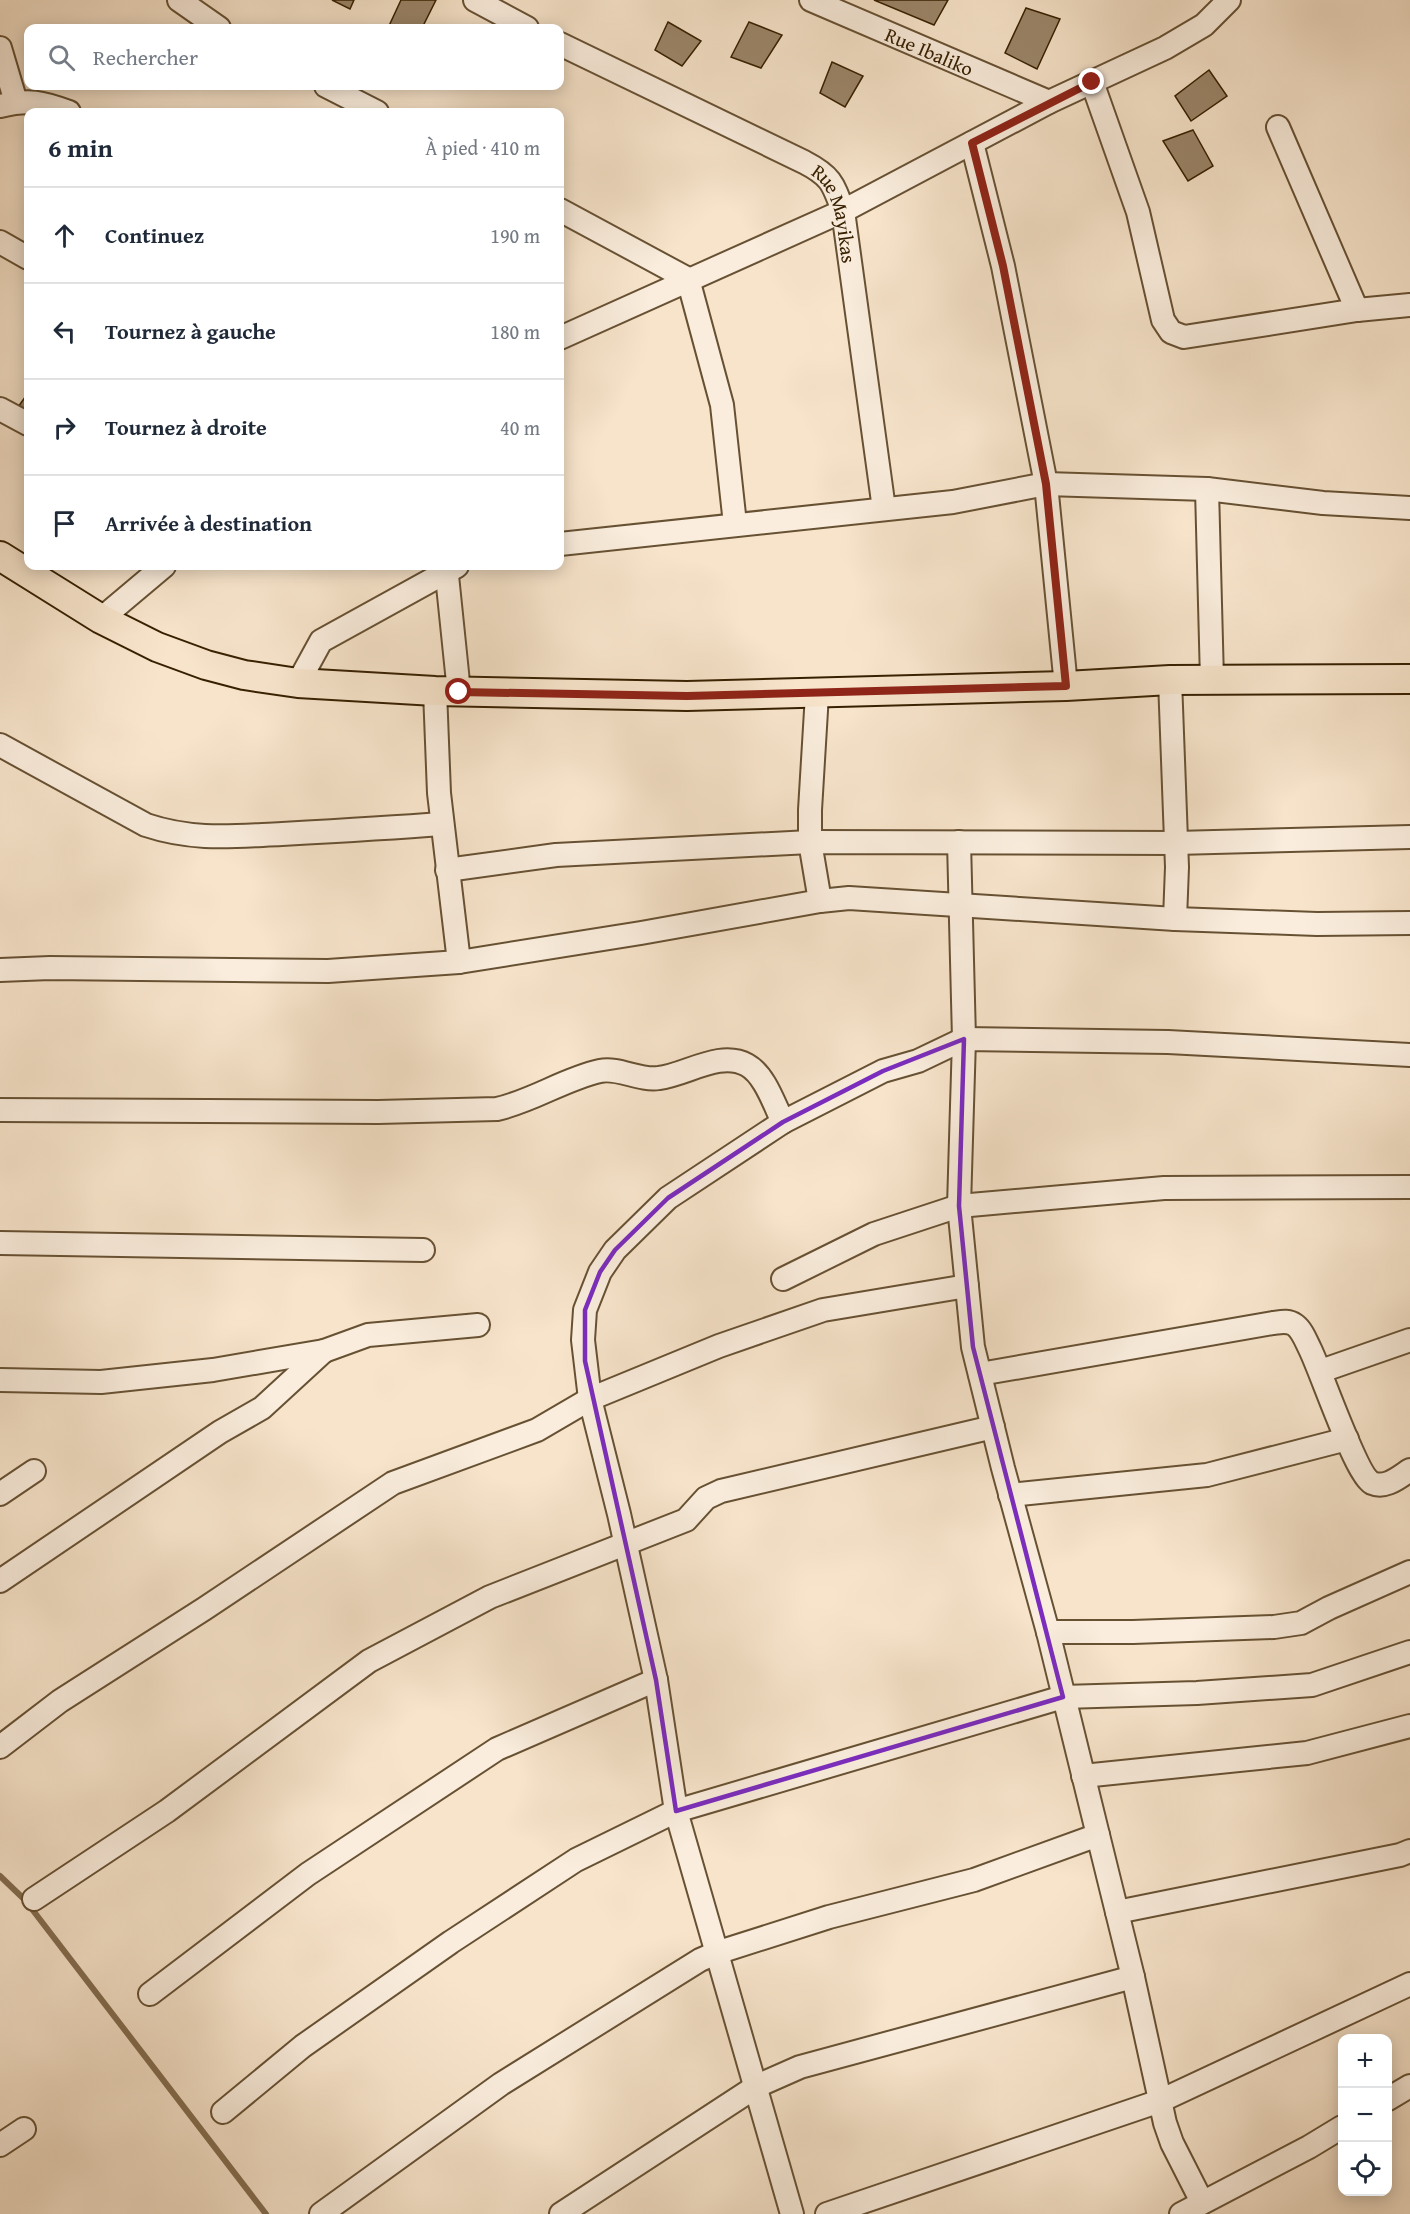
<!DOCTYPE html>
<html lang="fr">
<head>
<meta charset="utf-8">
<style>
  :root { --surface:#fff; --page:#f6f6f7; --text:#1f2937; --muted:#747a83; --line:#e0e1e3 }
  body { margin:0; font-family:"Gentium Book Plus",serif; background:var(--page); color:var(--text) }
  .controls { position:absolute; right:18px; bottom:18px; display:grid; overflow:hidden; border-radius:12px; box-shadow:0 3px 15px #0003 }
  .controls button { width:54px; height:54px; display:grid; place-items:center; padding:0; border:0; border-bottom:2px solid var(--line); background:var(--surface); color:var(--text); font:30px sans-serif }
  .stop { position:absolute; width:18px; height:18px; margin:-14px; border:4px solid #8f2418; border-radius:50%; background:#fff }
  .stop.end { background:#8f2418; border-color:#fff; box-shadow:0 2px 6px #0008 }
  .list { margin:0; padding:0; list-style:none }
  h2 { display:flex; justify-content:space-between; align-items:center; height:78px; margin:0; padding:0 24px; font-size:26px }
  h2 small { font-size:20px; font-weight:400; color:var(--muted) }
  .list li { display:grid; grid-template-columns:39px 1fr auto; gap:18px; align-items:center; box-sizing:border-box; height:96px; padding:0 24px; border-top:2px solid var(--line) }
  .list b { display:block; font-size:22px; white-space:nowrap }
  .list em { font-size:20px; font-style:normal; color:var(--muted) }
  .icon { flex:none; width:33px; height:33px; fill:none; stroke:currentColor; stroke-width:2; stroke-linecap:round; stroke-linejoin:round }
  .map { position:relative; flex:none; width:1410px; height:2214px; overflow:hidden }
  .search { position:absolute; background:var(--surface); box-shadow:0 3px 15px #0003; left:24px; top:24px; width:540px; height:66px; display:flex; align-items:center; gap:15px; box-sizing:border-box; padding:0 21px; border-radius:12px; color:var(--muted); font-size:22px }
  .panel { position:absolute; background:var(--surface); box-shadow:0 3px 15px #0003; left:24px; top:108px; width:540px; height:462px; border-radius:12px }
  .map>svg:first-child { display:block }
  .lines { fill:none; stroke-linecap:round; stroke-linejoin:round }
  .stream { stroke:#836d50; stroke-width:6 }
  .building { fill:#9b866a; stroke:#372000; stroke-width:1.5 }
  .minor-casing { stroke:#675133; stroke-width:26 }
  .major-casing { stroke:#372000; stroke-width:32 }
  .minor { stroke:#faeddd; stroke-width:22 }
  .major { stroke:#f7e4cb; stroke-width:28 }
  .route { stroke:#8f2418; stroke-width:8 }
  .marked { fill:none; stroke:#7b2cbf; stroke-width:4.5; stroke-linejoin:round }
  .labels { text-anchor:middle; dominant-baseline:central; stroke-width:5; stroke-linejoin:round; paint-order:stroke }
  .street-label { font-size:20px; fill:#372000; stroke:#faeddd }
</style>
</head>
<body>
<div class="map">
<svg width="1410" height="2214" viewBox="0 0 1410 2214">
  <rect width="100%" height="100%" fill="#f7e4cb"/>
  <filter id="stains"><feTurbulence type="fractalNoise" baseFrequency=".00333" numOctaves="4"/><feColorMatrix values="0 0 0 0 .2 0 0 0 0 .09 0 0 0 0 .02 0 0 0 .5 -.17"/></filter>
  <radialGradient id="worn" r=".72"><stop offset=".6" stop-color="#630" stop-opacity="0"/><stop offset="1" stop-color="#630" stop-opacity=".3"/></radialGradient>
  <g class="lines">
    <!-- stream -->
    <polyline class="stream" points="0,1876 25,1900 266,2214"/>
  </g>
  <!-- building -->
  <g class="building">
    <polygon points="332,0 354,0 350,9"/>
    <polygon points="401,0 436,0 422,28 388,28"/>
    <polygon points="874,0 948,0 934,25"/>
    <polygon points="1026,8 1060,19 1037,69 1005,53"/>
    <polygon points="668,22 701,41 682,66 655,50"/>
    <polygon points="749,22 782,35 761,68 731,57"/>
    <polygon points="832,62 863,76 845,107 820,93"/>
    <polygon points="1209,70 1227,96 1191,121 1175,96"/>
    <polygon points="1193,130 1213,166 1188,181 1163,141"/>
    <polygon points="28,393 28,414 18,407"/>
  </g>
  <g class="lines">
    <!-- minor casing -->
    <g class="minor-casing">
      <g id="minor">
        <polyline points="179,0 219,28"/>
        <polyline points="475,0 527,28"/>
        <path id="s1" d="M811 0 1049 102"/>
        <path id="s2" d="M560 44 804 162C831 176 833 183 843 211L884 509"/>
        <polyline points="0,48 16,102"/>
        <polyline points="1092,82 1138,212 1163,320 1171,332 1184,337 1357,310 1410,305"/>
        <polyline points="326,86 377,112"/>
        <path d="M0 106C29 99 42 102 69 112"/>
        <polyline points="1278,127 1357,310"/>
        <polyline points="972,143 1003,266 1046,484 1066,686"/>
        <polyline points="560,210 688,279 722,405 735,524"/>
        <polyline points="0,242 28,258"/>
        <polyline points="560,338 843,211 1049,102 1165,48 1204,25 1229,0"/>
        <polyline points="0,409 28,424"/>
        <polyline points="1207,489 1212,680"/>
        <polyline points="560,544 953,502 1046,484 1207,489 1323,503 1410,508"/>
        <polyline points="446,566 459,692"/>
        <polyline points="101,619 164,566"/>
        <polyline points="1170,680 1177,867 1175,919"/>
        <polyline points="298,683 321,641 457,566"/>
        <polyline points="435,691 439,793 459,962"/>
        <polyline points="817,694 810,810 810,842 820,901"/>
        <path d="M0 745 146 825C194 841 234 836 282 834 336 831 389 828 442 824"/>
        <polyline points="959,842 964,1039 959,1206 973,1347 1003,1468 1048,1632 1098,1835 1133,1977 1165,2123 1172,2143 1202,2202"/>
        <polyline points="447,870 556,855 810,842 1176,843 1410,837"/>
        <polyline points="0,970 50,968 328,971 459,962 641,933 820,901 849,898 1175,919 1317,924 1410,923"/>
        <path d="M0 1110 378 1112 497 1109C533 1101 564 1079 600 1071 619 1067 639 1081 659 1078 686 1075 720 1050 747 1065 765 1075 774 1104 783 1122"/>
        <polyline points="0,1243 423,1250"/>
        <polyline points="783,1279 874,1234 959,1206 1164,1188 1410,1187"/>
        <polyline points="1321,1371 1410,1340"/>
        <path d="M980 1374 1273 1323C1281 1322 1288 1320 1295 1325 1302 1330 1306 1341 1310 1349 1321 1371 1356 1475 1372 1483 1386 1489 1399 1477 1410 1470"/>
        <polyline points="0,1380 101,1382 213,1370 324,1351 368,1335 478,1325"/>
        <polyline points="0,1494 34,1471"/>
        <polyline points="1010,1495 1207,1475 1347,1439"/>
        <polyline points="0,1581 220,1432 262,1408 324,1351"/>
        <polyline points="1048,1632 1133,1632 1274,1627 1301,1623 1329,1608 1410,1572"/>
        <polyline points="0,1747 60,1701 204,1609 393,1483 537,1430 590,1399 719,1346 823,1310 967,1286"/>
        <polyline points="1083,1776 1307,1753 1410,1726"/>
        <polyline points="34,1899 167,1811 369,1661 490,1597 686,1520 706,1498 721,1491 993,1427"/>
        <polyline points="1117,1912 1400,1855 1410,1851"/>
        <polyline points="150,1994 308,1874 497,1749 656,1680"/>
        <polyline points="1388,2099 1410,2086"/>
        <polyline points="223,2112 303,2046 451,1942 576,1860 676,1811 1063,1697 1197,1693 1312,1685 1410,1652"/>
        <polyline points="0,2145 24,2129"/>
        <polyline points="321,2214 501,2084 700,1960 716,1953 829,1917 974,1880 1098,1835"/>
        <polyline points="561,2214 757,2086 800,2067 1133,1977"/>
        <polyline points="792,2214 676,1811 656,1680 619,1514 590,1399 583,1340 585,1310 600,1272 615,1250 668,1198 783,1122 883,1071 918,1061 964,1039 1168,1042 1410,1055"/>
        <polyline points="827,2214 1160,2101 1410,1984"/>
        <polyline points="1181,2214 1309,2147 1342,2127"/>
      </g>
    </g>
    <!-- major casing -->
    <g class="major-casing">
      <polyline id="major" points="0,556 101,619 157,647 206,665 244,675 298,683 435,691 687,696 1066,686 1170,680 1410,679"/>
    </g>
    <!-- minor -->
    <use href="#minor" class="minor"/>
    <!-- major -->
    <use href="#major" class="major"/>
  </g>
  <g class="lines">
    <!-- route -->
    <polyline class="route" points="459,692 687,696 1066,686 1046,484 1003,266 972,143 1092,82"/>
  </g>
  <!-- marked area -->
  <path class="marked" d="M964 1039 959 1206 973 1347 1063 1697 676 1811 656 1680 585 1361V1310L600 1272 615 1250 668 1198 783 1122 883 1071Z"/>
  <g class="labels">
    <!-- street labels -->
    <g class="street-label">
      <text stroke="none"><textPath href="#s1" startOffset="129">Rue Ibaliko</textPath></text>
      <text stroke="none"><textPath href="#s2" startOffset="336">Rue Mayikas</textPath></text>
    </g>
  </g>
  <rect width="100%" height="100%" filter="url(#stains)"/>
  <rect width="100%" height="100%" fill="url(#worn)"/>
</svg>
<div class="controls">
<button>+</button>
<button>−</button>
<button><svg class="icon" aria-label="locate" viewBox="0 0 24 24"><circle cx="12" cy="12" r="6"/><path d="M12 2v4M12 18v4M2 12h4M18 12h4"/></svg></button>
</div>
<div class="stop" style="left:459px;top:692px"></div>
<div class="stop end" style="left:1092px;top:82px"></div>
<div class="search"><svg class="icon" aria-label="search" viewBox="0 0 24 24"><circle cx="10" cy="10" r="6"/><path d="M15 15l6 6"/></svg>Rechercher</div>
<section class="panel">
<h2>6 min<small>À pied · 410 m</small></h2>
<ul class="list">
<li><svg class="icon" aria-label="ahead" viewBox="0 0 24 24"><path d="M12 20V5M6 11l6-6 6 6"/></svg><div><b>Continuez</b></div><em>190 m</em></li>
<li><svg class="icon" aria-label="left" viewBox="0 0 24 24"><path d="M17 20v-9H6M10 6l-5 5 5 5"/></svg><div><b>Tournez à gauche</b></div><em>180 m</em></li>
<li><svg class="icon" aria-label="right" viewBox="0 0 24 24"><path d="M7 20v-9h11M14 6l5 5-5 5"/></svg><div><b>Tournez à droite</b></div><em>40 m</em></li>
<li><svg class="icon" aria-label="arrive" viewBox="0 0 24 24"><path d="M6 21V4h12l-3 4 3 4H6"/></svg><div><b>Arrivée à destination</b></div></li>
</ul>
</section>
</div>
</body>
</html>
